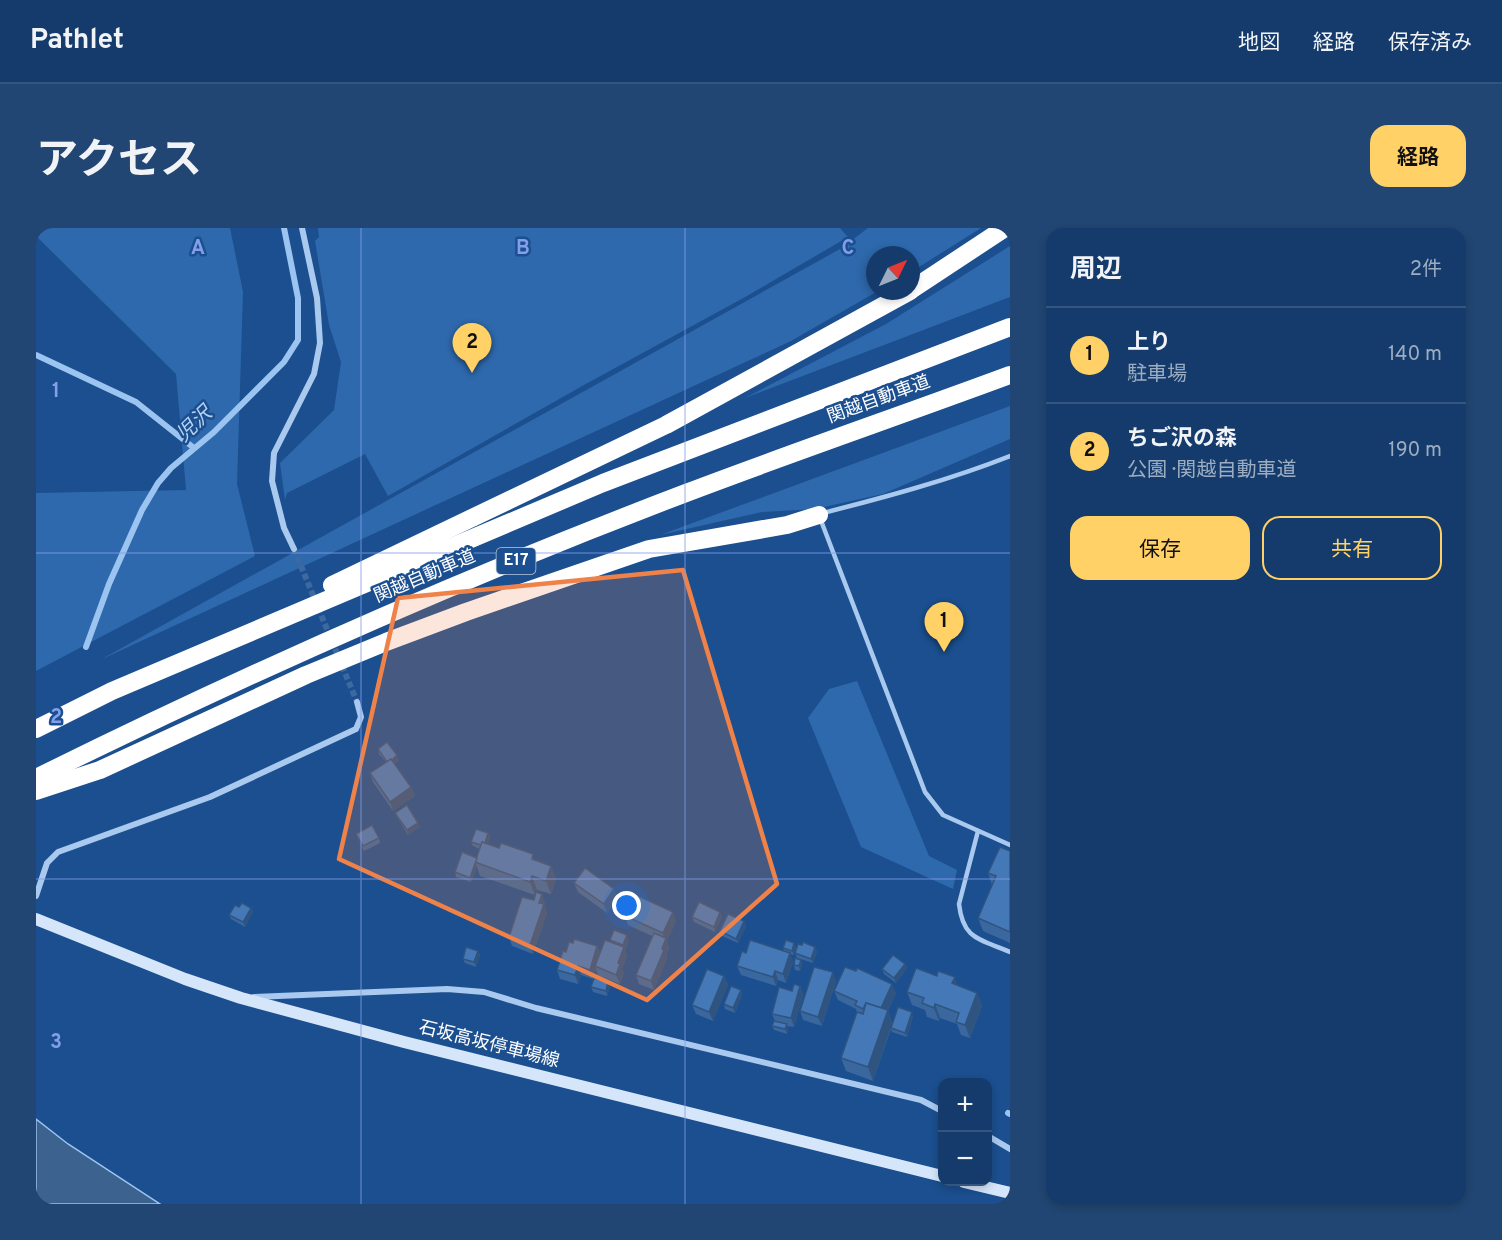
<!DOCTYPE html>
<html lang="ja">
<head>
<meta charset="utf-8">
<style>
  :root { --surface:#143b6b; --page:#214673; --text:#f1f3f6; --muted:#9dadc1; --line:#33557e; --accent:#ffd166 }
  body { margin:0; font-family:Overpass,"Noto Sans JP",sans-serif; background:var(--page); color:var(--text) }
  .controls { position:absolute; right:18px; bottom:18px; display:grid; overflow:hidden; border-radius:12px; box-shadow:0 3px 9px #0003 }
  .controls button { width:54px; height:54px; display:grid; place-items:center; padding:0; border:0; border-bottom:2px solid var(--line); background:var(--surface); color:var(--text); font:30px sans-serif }
  .compass { position:absolute; left:830px; top:18px; width:54px; height:54px; border-radius:50%; background:var(--surface); box-shadow:0 3px 9px #0003; rotate:47deg }
  .you { position:absolute; left:591px; top:678px; width:21px; height:21px; margin:-15px; border:4px solid #fff; border-radius:50%; background:#1a73e8; box-shadow:0 0 0 9px #1a73e833 }
  .badge { display:grid; place-items:center; width:39px; height:39px; border-radius:50%; background:var(--accent); color:#111; font-size:20px; font-weight:700 }
  .pin { position:absolute; translate:-50% -50px; filter:drop-shadow(0 2px 3px #0008) }
  .pin::after { content:''; position:absolute; top:32px; width:21px; height:18px; background:inherit; clip-path:polygon(0 0,100% 0,50% 100%) }
  .list { margin:0; padding:0; list-style:none }
  h2 { display:flex; justify-content:space-between; align-items:center; height:78px; margin:0; padding:0 24px; font-size:26px }
  h2 small { font-size:20px; font-weight:400; color:var(--muted) }
  .list li { display:grid; grid-template-columns:39px 1fr auto; gap:18px; align-items:center; box-sizing:border-box; height:96px; padding:0 24px; border-top:2px solid var(--line) }
  .list b { display:block; font-size:22px; white-space:nowrap }
  .list p { margin:0; font-size:20px; white-space:nowrap; color:var(--muted) }
  .list em { font-size:20px; font-style:normal; color:var(--muted) }
  .actions { display:flex; gap:12px; padding:18px 24px }
  .actions a { flex:1; padding:14px 0; border:2px solid var(--accent); border-radius:18px; text-align:center; font-size:21px; color:var(--accent) }
  .actions .main { background:var(--accent); color:#111 }
  .map { position:relative; flex:none; width:974px; height:976px; overflow:hidden; border-radius:18px }
  header { display:flex; align-items:center; gap:36px; box-sizing:border-box; height:84px; padding:0 30px; background:var(--surface); border-bottom:2px solid var(--line) }
  header strong { font-size:28px }
  nav { display:flex; gap:33px; margin-inline-start:auto; font-size:21px }
  .intro { display:flex; align-items:center; justify-content:space-between; box-sizing:border-box; height:144px; padding:0 36px }
  h1 { margin:0; font-size:42px }
  .button { padding:15px 27px; border-radius:18px; background:var(--accent); color:#111; font-size:21px; font-weight:700 }
  main { display:flex; gap:36px; padding:0 36px }
  aside { flex:1; background:var(--surface); border-radius:18px; box-shadow:0 3px 9px #0003 }
  .map>svg:first-child { display:block }
  .green { fill:#2e69ad }
  .water { fill:#3c6290; stroke:#9cc4f0; stroke-width:1.5 }
  .lines { fill:none; stroke-linecap:round; stroke-linejoin:round }
  .stream { stroke:#9cc4f0; stroke-width:6 }
  .minor-tunnel { stroke:#3d69a0; stroke-width:6; stroke-dasharray:6 3; stroke-linecap:butt }
  .service { stroke:#a9c9ee; stroke-width:4.5 }
  .minor { stroke:#a9c9ee; stroke-width:6 }
  .secondary { stroke:#d6e6fa; stroke-width:12 }
  .motorway { stroke:#fff; stroke-width:18 }
  .wall { fill:#3a679d }
  .shaded-wall { fill:#305480 }
  .building { fill:#4478b7; stroke:#305480; stroke-width:1.5 }
  .marked { fill:#ee8249; fill-opacity:0.2; stroke:#ee8249; stroke-width:4.5; stroke-linejoin:round }
  .grid { fill:none; stroke:#839eea; stroke-width:1.5; stroke-opacity:0.55 }
  .labels { text-anchor:middle; dominant-baseline:central; stroke-width:5; stroke-linejoin:round; paint-order:stroke }
  .shield { fill:#1b4f8f; stroke:#bbcadd; stroke-width:1.5 }
  .shield-label { font-size:16px; font-weight:bold; fill:#fff }
  .street-label { font-size:18px; fill:#fff; stroke:#1b4f8f }
  .water-label { font-size:20px; font-style:italic; fill:#b5d3f5; stroke:#1b4f8f }
  .grid-label { font-size:20px; text-anchor:middle; font-weight:bold; fill:#839eea; stroke:#1b4f8f; stroke-width:5; stroke-linejoin:round; paint-order:stroke }
</style>
</head>
<body>
<header>
<strong>Pathlet</strong>
<nav><a>地図</a><a>経路</a><a>保存済み</a></nav>
</header>
<div class="intro"><h1>アクセス</h1><a class="button">経路</a></div>
<main>
<div class="map">
<svg width="974" height="976" viewBox="0 0 974 976">
  <rect width="100%" height="100%" fill="#1b4f8f"/>
  <!-- green -->
  <g class="green">
    <polygon points="0,0 194,0 207,64 201,256 219,328 0,443 0,265 150,262 140,146 0,8"/>
    <polygon points="282,0 804,0 812,9 711,68 548,157 352,268 329,226 251,265 249,272 244,235 298,182 305,134 293,97 279,13 283,9"/>
    <polygon points="832,0 945,0 875,44 875,27 839,27 839,63 842,63 755,113 64,432 804,21"/>
    <polygon points="974,18 974,69 709,170 850,96"/>
    <polygon points="974,178 974,211 847,266 779,281 726,284 624,307"/>
    <polygon points="821,453 893,628 921,642 917,661 825,619 772,490 793,461"/>
  </g>
  <!-- water -->
  <polygon class="water" points="0,891 32,916 124,976 0,976"/>
  <g class="lines">
    <!-- stream -->
    <g class="stream">
      <polyline points="0,127 100,174 158,220"/>
      <polyline points="50,419 73,356 106,282 122,255 135,240 178,204 248,134 262,112 262,70 248,0"/>
      <polyline points="972,885 974,886"/>
    </g>
    <!-- minor-tunnel -->
    <polyline class="minor-tunnel" points="258,321 321,474"/>
    <!-- service -->
    <g class="service">
      <path d="M787 285C850 269 913 252 974 228"/>
      <polyline points="784,290 889,564 907,587 974,617"/>
      <path d="M942 603 923 676C927 712 944 711 974 724"/>
    </g>
    <!-- minor -->
    <g class="minor">
      <polyline points="258,321 248,300 236,253 238,225 278,146 284,115 281,70 266,0"/>
      <polyline points="0,668 11,635 22,624 174,569 320,501 325,489 321,474"/>
      <polyline points="218,769 411,761 448,764 500,780 885,872 906,883"/>
      <polyline points="952,908 974,921"/>
    </g>
    <!-- secondary -->
    <g class="secondary">
      <polyline points="0,691 149,751 205,770 368,814 906,948"/>
      <polyline points="928,954 974,965"/>
    </g>
    <!-- motorway -->
    <g class="motorway">
      <polyline points="875,62 969,0"/>
      <polyline points="296,357 630,197 874,63"/>
      <polyline points="0,501 76,463 567,255 974,99"/>
      <path d="M0 550C212 445 429 349 650 265 758 224 866 187 974 147"/>
      <polyline points="0,563 64,542 270,447 350,414 430,384 613,321 751,297 783,287"/>
    </g>
  </g>
  <!-- wall -->
  <g class="wall">
    <polygon points="342,521 363,532 358,536 375,559 379,568 357,583 337,554 334,545 350,534 343,526"/>
    <polygon points="359,585 384,599 372,607 361,589"/>
    <polygon points="452,605 454,609 452,616 515,638 520,651 515,666 501,662 500,664 509,675 508,677 511,685 497,726 476,718 473,709 498,672 499,667 444,648 441,639 435,654 420,649 419,644 441,630 444,621 437,618 435,614"/>
    <polygon points="320,606 343,610 344,615 328,623"/>
    <polygon points="974,623 974,715 947,703 942,690 956,657 952,645"/>
    <polygon points="538,655 578,661 581,670 571,685 542,664"/>
    <polygon points="203,679 215,680 217,684 209,699 195,691 193,687"/>
    <polygon points="684,684 686,689 679,704 658,694 656,689"/>
    <polygon points="589,688 640,693 631,713 633,720 630,728 631,731 618,762 603,756 600,747 616,708 592,697"/>
    <polygon points="708,693 710,698 702,715 686,708 684,703"/>
    <polygon points="574,712 593,712 589,722 591,728 586,741 588,745 584,756 562,747 560,741 557,751 545,747 542,756 524,751 521,742 530,724 537,715 561,718 564,726 575,714"/>
    <polygon points="760,719 758,727 754,726 757,734 750,755 742,752 740,758 705,747 701,738 748,723 747,720"/>
    <polygon points="442,723 444,727 440,739 429,735 427,731"/>
    <polygon points="781,723 777,735 761,730 759,725"/>
    <polygon points="765,732 766,737 764,743 759,742 758,737"/>
    <polygon points="869,736 871,740 860,755 848,746 846,741"/>
    <polygon points="688,748 692,757 677,793 660,786 656,777"/>
    <polygon points="800,753 786,798 767,792 764,783"/>
    <polygon points="921,757 941,765 946,778 934,810 925,807 921,796 904,790 903,793 891,789 889,782 876,777 871,764"/>
    <polygon points="764,758 767,767 758,799 751,798 752,801 751,806 738,802 736,798 739,793 736,786 756,763"/>
    <polygon points="555,759 574,759 571,768 557,764"/>
    <polygon points="705,762 706,767 699,785 689,781 688,776"/>
    <polygon points="798,763 860,765 852,783 856,795 877,788 871,809 856,804 855,801 837,853 810,843 805,830 821,784 820,781 802,772"/>
  </g>
  <!-- shaded-wall -->
  <g class="shaded-wall">
    <polygon points="361,527 363,532 354,539 352,535"/>
    <polygon points="375,559 379,568 357,583 354,574"/>
    <polygon points="382,595 384,599 372,607 371,602"/>
    <polygon points="452,605 454,609 450,623 448,618"/>
    <polygon points="440,635 441,639 435,654 434,650"/>
    <polygon points="515,638 520,651 515,666 510,653"/>
    <polygon points="496,648 501,662 499,668 494,654"/>
    <polygon points="578,661 581,670 571,685 568,676"/>
    <polygon points="506,666 509,675 508,677 511,685 497,726 494,717 503,675"/>
    <polygon points="215,680 217,684 209,699 207,694"/>
    <polygon points="637,684 640,693 631,713 633,720 630,728 631,731 618,762 615,753 629,712 627,705"/>
    <polygon points="684,684 686,689 679,704 678,699"/>
    <polygon points="708,693 710,698 702,715 700,711"/>
    <polygon points="591,707 593,712 589,722 587,717"/>
    <polygon points="758,715 760,719 758,727 756,723"/>
    <polygon points="561,718 564,727 559,738 560,741 557,751 554,742"/>
    <polygon points="588,719 591,728 586,741 588,745 584,756 580,747 582,735"/>
    <polygon points="779,719 781,723 777,735 775,731"/>
    <polygon points="442,723 444,727 440,739 438,734"/>
    <polygon points="754,725 757,734 750,755 747,746"/>
    <polygon points="765,732 766,737 764,743 763,738"/>
    <polygon points="869,736 871,740 860,755 858,750"/>
    <polygon points="542,738 545,747 542,756 539,747"/>
    <polygon points="739,743 742,752 740,758 737,749"/>
    <polygon points="797,744 800,753 786,798 782,789"/>
    <polygon points="688,748 692,757 677,793 673,784"/>
    <polygon points="919,749 923,763 916,755"/>
    <polygon points="572,754 574,759 571,768 570,763"/>
    <polygon points="856,756 860,765 852,783 856,796 837,853 832,839 845,781"/>
    <polygon points="764,758 767,767 758,799 755,790"/>
    <polygon points="705,762 706,767 699,785 697,780"/>
    <polygon points="941,765 946,778 934,810 929,797"/>
    <polygon points="899,776 904,790 903,793 898,780"/>
    <polygon points="876,784 877,788 871,809 869,805"/>
    <polygon points="751,796 752,801 751,806 749,801"/>
  </g>
  <!-- building -->
  <g class="building">
    <polygon points="351,514 361,527 356,532 355,531 351,534 342,521"/>
    <polygon points="355,531 375,559 354,574 334,545"/>
    <polygon points="371,577 382,595 371,602 359,585"/>
    <polygon points="336,597 343,610 327,618 320,606"/>
    <polygon points="440,601 452,605 449,615 446,614 445,617 435,614"/>
    <polygon points="446,614 463,620 465,615 497,626 496,631 515,638 510,653 496,648 494,654 439,634"/>
    <polygon points="964,619 974,623 974,704 942,690 960,648 952,645"/>
    <polygon points="426,624 441,630 434,650 419,644"/>
    <polygon points="549,640 578,661 568,676 538,655"/>
    <polygon points="500,664 506,666 503,675 508,676 494,717 473,709 486,669 498,672"/>
    <polygon points="598,666 637,684 627,705 589,688"/>
    <polygon points="663,674 684,684 678,699 656,689"/>
    <polygon points="206,675 215,680 207,694 193,687 199,677 203,679"/>
    <polygon points="692,686 708,693 700,711 684,703"/>
    <polygon points="578,702 591,707 587,717 574,712"/>
    <polygon points="618,705 630,710 626,721 628,722 615,753 600,747"/>
    <polygon points="538,711 561,718 554,742 542,738 539,747 521,742 527,723 530,724 533,714 537,715"/>
    <polygon points="569,712 588,719 582,735 584,736 580,747 559,738"/>
    <polygon points="714,712 754,725 747,746 739,743 737,749 701,738 706,723 710,725"/>
    <polygon points="750,712 758,715 756,723 747,720"/>
    <polygon points="767,714 779,719 775,731 759,725 762,716 766,717"/>
    <polygon points="430,719 442,723 438,734 427,731"/>
    <polygon points="857,727 869,736 858,750 846,741"/>
    <polygon points="759,730 765,732 763,738 758,737"/>
    <polygon points="778,739 797,744 782,789 764,783"/>
    <polygon points="809,739 820,743 821,740 856,756 845,780 830,775 827,781 819,777 821,773 798,763"/>
    <polygon points="880,740 901,748 902,743 919,749 916,755 941,765 929,797 920,794 923,785 899,776 898,780 886,775 888,770 871,764"/>
    <polygon points="671,741 688,748 673,784 656,777"/>
    <polygon points="558,750 572,754 570,763 555,759"/>
    <polygon points="758,756 764,758 755,790 736,786 743,759 756,763"/>
    <polygon points="695,758 705,762 697,780 688,776"/>
    <polygon points="830,775 852,782 832,839 805,830 821,784 827,786"/>
    <polygon points="862,779 876,784 869,805 855,800"/>
    <polygon points="738,793 751,796 749,801 736,798"/>
  </g>
  <!-- marked area -->
  <path class="marked" d="M647 342 741 656 611 772 303 631 362 370Z"/>
  <!-- grid -->
  <path class="grid" d="M325 0V976M649 0V976M0 325H974M0 651H974"/>
  <g class="labels">
    <!-- shield labels -->
    <rect class="shield" x="460.5" y="320" width="39" height="26" rx="4.5"/>
    <g class="shield-label">
      <text x="480" y="333">E17</text>
    </g>
    <!-- street labels -->
    <g class="street-label">
      <text transform="translate(843 172) rotate(-20)">関越自動車道</text>
      <text transform="translate(389 349) rotate(-23)">関越自動車道</text>
      <text transform="translate(453 817) rotate(14)">石坂高坂停車場線</text>
    </g>
    <!-- water labels -->
    <g class="water-label">
      <text transform="translate(159 197) rotate(-44)">児沢</text>
    </g>
  </g>
  <g class="grid-label">
    <text x="162" y="26">A</text>
    <text x="487" y="26">B</text>
    <text x="812" y="26">C</text>
    <text x="20" y="169">1</text>
    <text x="20" y="495">2</text>
    <text x="20" y="820">3</text>
  </g>
</svg>
<div class="controls">
<button>+</button>
<button>−</button>
</div>
<svg class="compass" viewBox="-18 -18 36 36"><path d="M0-13l5 13h-10z" fill="#e53935"/><path d="M0 13l5-13h-10z" fill="#9dadc1"/></svg>
<div class="you"></div>
<div class="pin badge" style="left:908px;top:424px">1</div>
<div class="pin badge" style="left:436px;top:145px">2</div>
</div>
<aside>
<h2>周辺<small>2件</small></h2>
<ul class="list">
<li><span class="badge">1</span><div><b>上り</b><p>駐車場</p></div><em>140 m</em></li>
<li><span class="badge">2</span><div><b>ちご沢の森</b><p>公園 · 関越自動車道</p></div><em>190 m</em></li>
</ul>
<div class="actions"><a class="main">保存</a><a>共有</a></div>
</aside>
</main>
</body>
</html>
